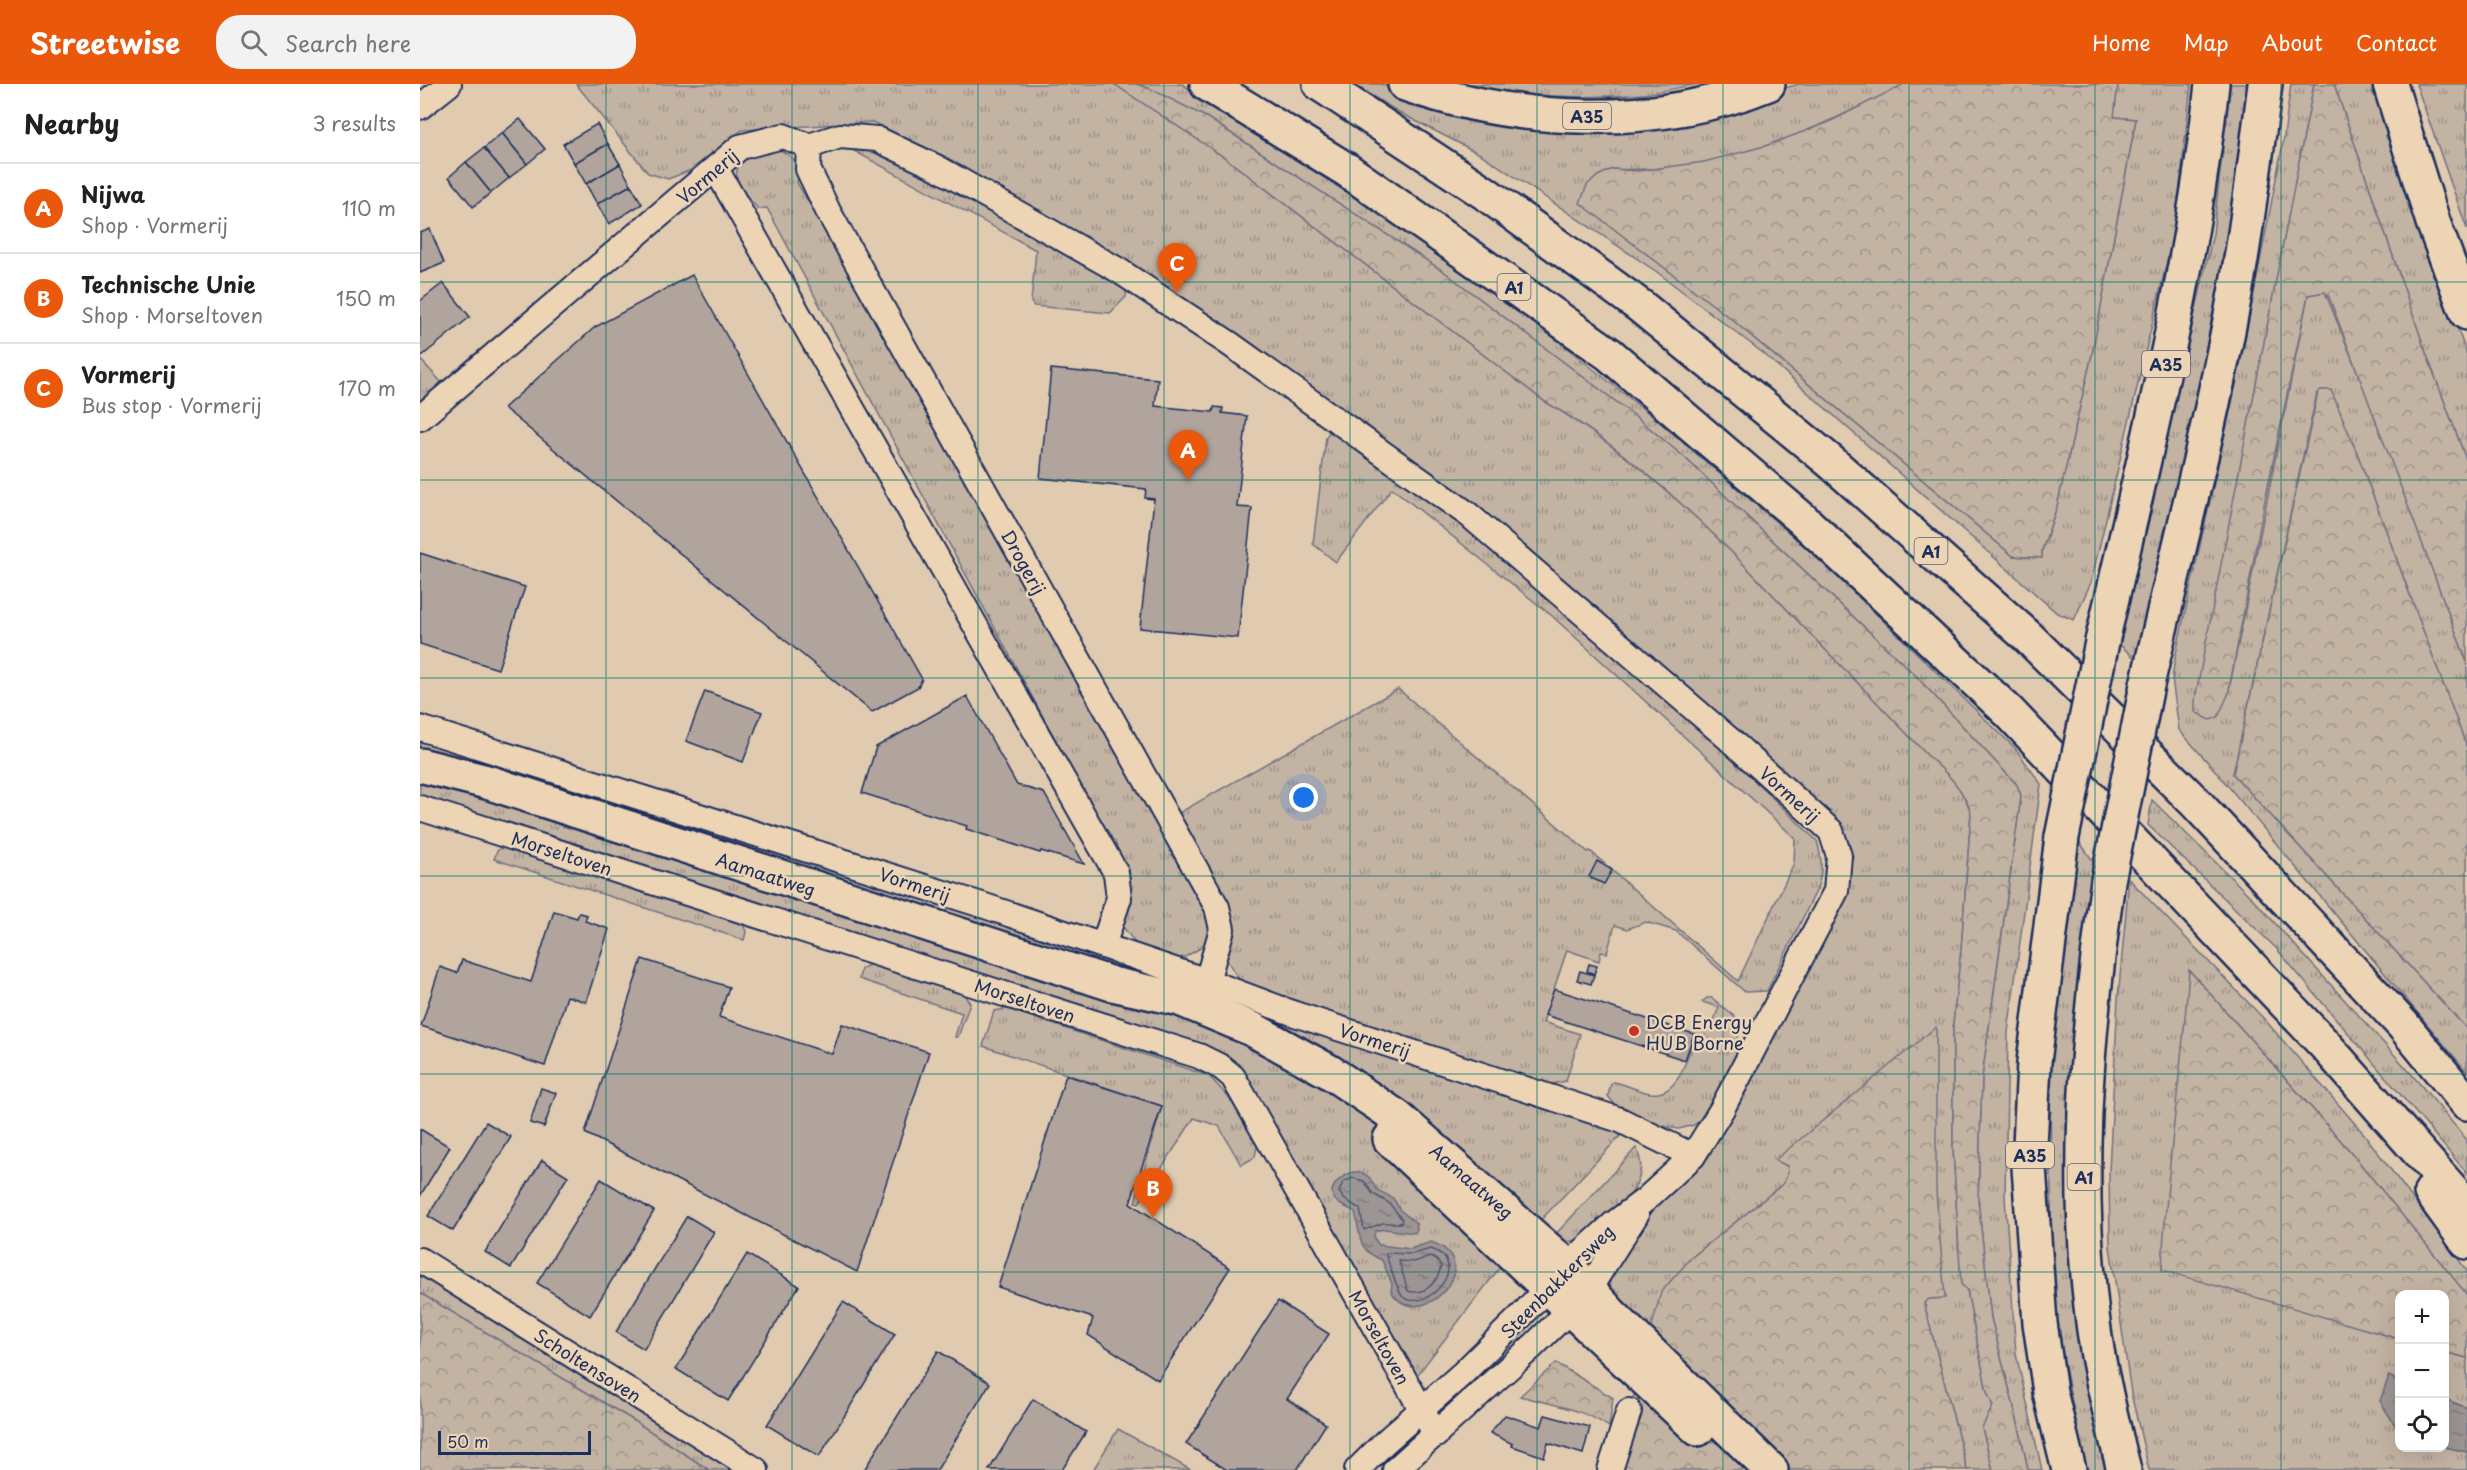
<!DOCTYPE html>
<html lang="en">
<head>
<meta charset="utf-8">
<style>
  :root { --surface:#fff; --page:#f2f2f2; --text:#202124; --muted:#757577; --line:#e0e0e0; --accent:#ea580c }
  body { margin:0; font-family:"Playpen Sans",sans-serif; background:var(--page); color:var(--text) }
  .controls { position:absolute; right:18px; bottom:18px; display:grid; overflow:hidden; border-radius:12px; box-shadow:0 6px 24px #0002 }
  .controls button { width:54px; height:54px; display:grid; place-items:center; padding:0; border:0; border-bottom:2px solid var(--line); background:var(--surface); color:var(--text); font:30px sans-serif }
  .scale { position:absolute; left:18px; bottom:15px; width:153px; box-sizing:border-box; padding-left:6px; border:3px solid #1b2f5e; border-top:0; font-size:16px; line-height:21px; white-space:nowrap; color:#1b2f5e; -webkit-text-stroke:4px #edd4b5; paint-order:stroke }
  .you { position:absolute; left:884px; top:714px; width:21px; height:21px; margin:-15px; border:4px solid #fff; border-radius:50%; background:#1a73e8; box-shadow:0 0 0 9px #1a73e833 }
  .badge { display:grid; place-items:center; width:39px; height:39px; border-radius:50%; background:var(--accent); color:#fff; font-size:20px; font-weight:700 }
  .pin { position:absolute; translate:-50% -50px; filter:drop-shadow(0 2px 3px #0008) }
  .pin::after { content:''; position:absolute; top:32px; width:21px; height:18px; background:inherit; clip-path:polygon(0 0,100% 0,50% 100%) }
  .list { margin:0; padding:0; list-style:none }
  h2 { display:flex; justify-content:space-between; align-items:center; height:78px; margin:0; padding:0 24px; font-size:26px }
  h2 small { font-size:20px; font-weight:400; color:var(--muted) }
  .list li { display:grid; grid-template-columns:39px 1fr auto; gap:18px; align-items:center; box-sizing:border-box; height:90px; padding:0 24px; border-top:2px solid var(--line) }
  .list b { display:block; font-size:22px; white-space:nowrap }
  .list p { margin:0; font-size:20px; white-space:nowrap; color:var(--muted) }
  .list em { font-size:20px; font-style:normal; color:var(--muted) }
  .icon { flex:none; width:33px; height:33px; fill:none; stroke:currentColor; stroke-width:2; stroke-linecap:round; stroke-linejoin:round }
  .map { position:relative; flex:none; width:2047px; height:1386px; overflow:hidden }
  header { display:flex; align-items:center; gap:36px; box-sizing:border-box; height:84px; padding:0 30px; background:var(--accent); color:#fff }
  header strong { font-size:28px }
  nav { display:flex; gap:33px; margin-inline-start:auto; font-size:21px }
  .search { width:420px; height:54px; background:var(--page); display:flex; align-items:center; gap:15px; box-sizing:border-box; padding:0 21px; border-radius:24px; color:var(--muted); font-size:22px }
  main { display:flex }
  aside { flex:1; background:var(--surface) }
  .map>svg:first-child { display:block }
  .grass { fill:url(#grass-tufts); stroke:#6f7180; stroke-width:1.5 }
  .forest { fill:url(#forest-crowns); stroke:#6f7180; stroke-width:1.5 }
  .water { fill:url(#water-ripples); stroke:#696c7e; stroke-width:1.5 }
  .lines { fill:none; stroke-linecap:round; stroke-linejoin:round }
  .shore { stroke:#4f5874; stroke-width:1.5 }
  .building { fill:#b0a49c; stroke:#1b2f5e; stroke-width:1.5 }
  .minor-casing { stroke:#1b2f5e; stroke-width:28 }
  .secondary-casing { stroke:#1b2f5e; stroke-width:38 }
  .motorway-casing { stroke:#1b2f5e; stroke-width:38 }
  .minor { stroke:#edd4b5; stroke-width:24 }
  .secondary { stroke:#edd4b5; stroke-width:33 }
  .motorway { stroke:#edd4b5; stroke-width:33 }
  .motorway-bridge-casing { stroke:#1b2f5e; stroke-width:38; stroke-linecap:butt }
  .motorway-bridge { stroke:#edd4b5; stroke-width:33 }
  .grid { fill:none; stroke:#0f766e; stroke-width:1.5; stroke-opacity:0.55 }
  .poi-dot { fill:#c8321e; stroke:#edd4b5; stroke-width:2 }
  .labels { text-anchor:middle; dominant-baseline:central; stroke-width:5; stroke-linejoin:round; paint-order:stroke }
  .shield { fill:#edd4b5; stroke:#5a6078; stroke-width:1.5 }
  .shield-label { font-size:16px; font-weight:bold; fill:#1b2f5e }
  .street-label { font-size:18px; fill:#1b2f5e; stroke:#edd4b5 }
  .poi-label { font-size:18px; fill:#1b2f5e; stroke:#edd4b5; text-anchor:start }
</style>
</head>
<body>
<header>
<strong>Streetwise</strong>
<div class="search"><svg class="icon" aria-label="search" viewBox="0 0 24 24"><circle cx="10" cy="10" r="6"/><path d="M15 15l6 6"/></svg>Search here</div>
<nav><a>Home</a><a>Map</a><a>About</a><a>Contact</a></nav>
</header>
<main>
<aside>
<h2>Nearby<small>3 results</small></h2>
<ul class="list">
<li><span class="badge">A</span><div><b>Nijwa</b><p>Shop · Vormerij</p></div><em>110 m</em></li>
<li><span class="badge">B</span><div><b>Technische Unie</b><p>Shop · Morseltoven</p></div><em>150 m</em></li>
<li><span class="badge">C</span><div><b>Vormerij</b><p>Bus stop · Vormerij</p></div><em>170 m</em></li>
</ul>
</aside>
<div class="map">
<svg width="2047" height="1386" viewBox="0 0 2047 1386">
  <defs>
    <pattern id="grass-tufts" width="24" height="20" patternUnits="userSpaceOnUse" patternTransform="scale(1.5)"><rect width="24" height="20" fill="#c3b3a3"/><path d="M3 7l-1-3M5 7V3M7 7l1-3M15 17l-1-3M17 17v-4M19 17l1-3" fill="none" stroke="#9e9288"/></pattern>
    <pattern id="forest-crowns" width="20" height="18" patternUnits="userSpaceOnUse" patternTransform="scale(1.5)"><rect width="20" height="18" fill="#c3b3a3"/><path d="M2 6a3 3 0 1 1 6 0M12 15a3 3 0 1 1 6 0" fill="none" stroke="#9e9288"/></pattern>
    <pattern id="water-ripples" width="26" height="14" patternUnits="userSpaceOnUse" patternTransform="scale(1.5)"><rect width="26" height="14" fill="#9d9594"/><path d="M2 4q2-2 4 0t4 0M15 11q2-2 4 0t4 0" fill="none" stroke="#7f7a7c"/></pattern>
  </defs>
  <rect width="100%" height="100%" fill="#e0cab0"/>
  <filter id="ink" filterUnits="userSpaceOnUse"><feTurbulence type="fractalNoise" baseFrequency=".0167" numOctaves="2"/><feDisplacementMap in="SourceGraphic" scale="12" xChannelSelector="R" yChannelSelector="G"/><feConvolveMatrix kernelMatrix="1 2 1 2 8 2 1 2 1" color-interpolation-filters="sRGB"/></filter>
  <g filter="url(#ink)">
    <!-- grass -->
    <g class="grass">
      <path d="M156 0H694L804 73 1124 317C1228 377 1312 467 1394 554 1432 593 1471 632 1508 672 1527 689 1543 704 1551 728L1541 866 1533 940V1064L1541 1200 1547 1206 1567 1308 1573 1322 1562 1344 1573 1386H1547L1504 1219 1509 1215 1524 1214 1516 1108 1356 1076 1367 1082 1368 1088 1364 1099 1271 1174 1229 1252 1192 1212 1190 1197 1196 1174 1234 1125 1274 1083 1429 777 1280 615 1108 466 947 341 766 216 619 128 453 38 322 46 271 86 248 95 228 89Z"/>
      <polygon points="716,0 762,0 1009,163 1113,237 1232,332 1394,470 1595,664 1621,700 1588,948 1585,1113 1596,1270 1622,1386 1608,1386 1599,1343 1571,1234 1558,1116 1562,993 1601,712 1597,701 1496,592 1264,373 1215,332 1023,187 786,33"/>
      <path d="M932 0H961L986 9 1285 27 1379 0H1484C1469 11 1451 18 1435 25 1361 61 1275 90 1192 85L1161 119 1310 234 1593 472 1622 474V467L1637 422 1672 270 1716 35 1693 33 1698 0H1771L1756 139 1671 498 1654 536 1637 529 1343 269 1237 188 1062 71 982 30Z"/>
      <path d="M1036 0H1278C1260 3 1241 8 1223 10 1161 16 1097 12 1036 0Z"/>
      <polygon points="1810,0 1836,0 1830,72 1720,579 1699,560 1707,508 1723,457 1793,150"/>
      <polygon points="1871,0 1894,0 1817,399 1808,611 1888,211 1905,208 1944,304 2047,578 2047,664 1937,369 1911,307 1901,306 1897,309 1813,690 2047,945 2047,988 1793,684 1759,646 1752,594 1756,569 1817,296 1863,59"/>
      <polygon points="1914,0 1957,0 1979,81 2047,271 2047,378 2005,266"/>
      <polygon points="1996,0 2047,0 2047,145"/>
      <polygon points="451,60 702,202 706,206 706,213 690,229 614,222 611,218 616,166 423,61"/>
      <path d="M359 65C374 74 383 80 377 99L419 169 792 830 791 849 784 862 765 873 752 875 716 860 703 843 706 821 705 784 347 124 338 125C324 108 308 96 322 74Z"/>
      <polygon points="0,275 22,299 0,317"/>
      <path d="M913 342 1000 403 1258 622 1397 757C1402 775 1403 787 1397 805L1347 907 1325 908 1256 847 1226 838 1207 845 1195 841 1187 869 1181 868 1179 877 1147 866 1123 938 1160 950 1146 997 1123 1002 918 933 819 896 804 871 757 730 978 605 1168 768 1170 767 1318 897 1374 779 1375 754 1131 531 972 404 916 478 893 460 906 353Z"/>
      <polygon points="0,652 830,921 879,943 1202,1050 1097,1161 992,1298 823,992 0,715"/>
      <polygon points="1732,716 1834,816 1988,986 2047,1056 2047,1089 1856,864 1728,741"/>
      <polygon points="1656,753 1678,784 1660,984 1697,1386 1666,1386 1638,1249 1632,1204 1630,998 1634,923"/>
      <polygon points="85,761 323,839 326,848 324,856 74,775 77,767"/>
      <polygon points="1709,795 1845,936 1944,1050 2047,1187 2047,1211 1929,1066 1770,887 1742,1185 1979,1255 1979,1297 1968,1293 1977,1347 1979,1348 1980,1364 2025,1363 2047,1368 2047,1386 1729,1386 1711,1309 1690,1162 1689,1087 1698,915"/>
      <polygon points="451,880 543,910 550,919 538,953 535,953 542,929 439,895 441,885"/>
      <path d="M1287 914H1292L1316 934 1319 964 1287 1030 1274 1041 1259 1045 1235 1041 1201 1028 1188 1012 1191 1000 1194 998C1206 1000 1217 1007 1230 1009 1262 1014 1270 963 1277 941L1291 944 1299 923 1282 918Z"/>
      <polygon points="587,925 789,992 811,1016 837,1062 835,1073 821,1081 799,1042 774,1034 719,1119 715,1118 742,1022 563,962 574,927"/>
      <path d="M1216 1064C1233 1097 1199 1127 1174 1144 1165 1151 1157 1158 1145 1158 1141 1158 1136 1156 1132 1154Z"/>
      <polygon points="0,1188 319,1386 289,1386 216,1338 0,1209"/>
      <polygon points="2024,1268 2047,1274 2047,1324 2025,1315"/>
      <polygon points="698,1345 771,1386 673,1386"/>
    </g>
    <!-- forest -->
    <g class="forest">
      <path d="M694 0H716L729 4 786 33 1023 187 1215 332 1264 373 1496 592 1597 701 1601 712 1562 993 1558 1116 1571 1234 1599 1343 1608 1386H1573L1562 1344 1573 1322 1567 1308 1547 1206 1541 1200 1533 1064V940L1541 866 1551 729C1543 704 1527 689 1508 672 1471 632 1432 593 1394 554 1312 467 1228 377 1124 317L804 73Z"/>
      <polygon points="1484,0 1698,0 1694,33 1716,35 1672,270 1637,422 1622,466 1622,474 1593,472 1310,234 1160,119 1167,101 1178,92 1192,85 1218,87 1248,83 1284,78 1345,62 1407,39"/>
      <polygon points="1894,0 1914,0 2005,266 2047,378 2047,578 1909,213 1905,208 1888,211 1845,416 1808,611 1798,633 1790,636 1775,628 1775,615"/>
      <polygon points="1901,306 1911,306 1937,369 2047,664 2047,945 1813,690 1898,308"/>
      <path d="M1769 886 1929 1066 2044 1207 2047 1211V1274L2025 1268 2024 1210H1980L1979 1255 1742 1186C1746 1085 1762 986 1769 886Z"/>
      <polygon points="1516,943 1516,1108 1525,1214 1509,1215 1504,1219 1547,1386 1194,1386 1241,1208 1271,1174 1364,1099 1368,1088 1367,1082 1355,1076"/>
      <polygon points="0,1209 216,1338 289,1386 0,1386"/>
      <path d="M1136 1279 1193 1314 1189 1343C1163 1325 1131 1320 1100 1312Z"/>
    </g>
    <!-- water -->
    <g class="water">
      <path d="M933 1088H941L949 1093 957 1106 973 1114 980 1126 996 1139 997 1145 995 1149 965 1145 955 1147 954 1154 959 1161 991 1165 1011 1158C1071 1178 999 1253 971 1207L972 1200 962 1176C935 1166 941 1149 935 1128 930 1124 926 1124 921 1121 901 1108 919 1093 933 1088Z"/>
      <polygon points="1969,1292 1979,1297 1979,1348 1960,1317"/>
      <polygon points="2024,1315 2047,1324 2047,1368 2025,1363"/>
    </g>
    <g class="lines">
      <!-- shore -->
      <g class="shore">
        <polygon points="933,1094 944,1097 953,1110 969,1119 982,1135 981,1139 963,1139 944,1146 940,1125 924,1115 919,1108 923,1098"/>
        <path d="M1011 1165C1053 1179 1007 1230 983 1213 979 1210 967 1175 966 1169L992 1170Z"/>
        <path d="M1011 1173 1018 1177 1021 1182C1018 1198 1005 1212 988 1207L979 1177 993 1178Z"/>
      </g>
    </g>
    <!-- building -->
    <g class="building">
      <polygon points="100,35 125,65 107,80 82,49"/>
      <polygon points="177,40 188,60 154,79 143,60"/>
      <polygon points="82,49 107,80 89,94 64,64"/>
      <polygon points="188,60 200,80 166,100 154,79"/>
      <polygon points="64,64 89,94 71,109 46,78"/>
      <polygon points="46,78 71,109 53,123 29,93"/>
      <polygon points="200,80 211,101 177,120 166,100"/>
      <polygon points="211,101 222,120 189,140 177,120"/>
      <polygon points="10,145 24,179 0,189 0,149"/>
      <polygon points="272,191 502,595 498,603 452,628 84,324 175,243"/>
      <polygon points="23,199 50,233 2,272 0,269 0,217"/>
      <polygon points="631,285 738,295 735,322 793,328 794,323 803,324 802,329 827,332 817,423 832,424 818,554 720,544 734,415 725,414 726,405 620,394"/>
      <polygon points="0,469 105,503 78,585 0,560"/>
      <polygon points="285,607 342,628 323,678 266,657"/>
      <polygon points="547,612 597,701 624,709 664,780 621,767 620,769 546,745 547,742 442,709 456,663"/>
      <polygon points="1177,777 1192,786 1184,800 1169,793"/>
      <polygon points="134,827 157,834 159,829 167,831 165,837 189,845 166,918 147,912 125,982 1,942 20,883 37,889 42,876 111,898"/>
      <polygon points="222,875 309,903 299,933 412,970 422,940 509,968 437,1188 165,1049"/>
      <polygon points="1169,880 1177,882 1174,890 1167,887"/>
      <polygon points="1160,887 1174,891 1171,900 1157,896"/>
      <polygon points="1134,905 1274,950 1265,976 1125,931"/>
      <polygon points="646,991 742,1022 710,1119 810,1184 738,1296 668,1251 673,1234 578,1203"/>
      <polygon points="121,1004 136,1009 124,1043 110,1039"/>
      <polygon points="66,1038 91,1053 33,1147 8,1132"/>
      <polygon points="0,1045 30,1063 0,1112"/>
      <polygon points="122,1076 148,1092 91,1184 65,1168"/>
      <polygon points="181,1095 234,1127 170,1232 117,1199"/>
      <polygon points="267,1132 294,1148 224,1265 196,1248"/>
      <polygon points="327,1170 379,1202 308,1317 256,1285"/>
      <polygon points="858,1217 909,1250 867,1315 906,1340 877,1386 807,1386 766,1360"/>
      <polygon points="423,1218 475,1250 399,1373 347,1341"/>
      <polygon points="518,1267 570,1299 517,1386 444,1386"/>
      <polygon points="613,1315 666,1348 642,1386 569,1386"/>
      <polygon points="1085,1331 1121,1343 1125,1331 1170,1343 1163,1370 1128,1359 1124,1373 1092,1362 1093,1360 1070,1349"/>
    </g>
    <g class="lines">
      <!-- minor casing -->
      <g class="minor-casing">
        <g id="minor">
          <polyline points="0,23 29,0"/>
          <polyline points="389,62 388,85 408,127 797,823 802,845 787,897"/>
          <polyline points="296,85 696,789 699,814 683,862"/>
          <polyline points="0,334 320,63 363,52 389,62 420,52 457,55 516,83 698,186 810,260 1049,431 1309,655 1411,747 1419,772 1416,807 1302,1025 1273,1072 1225,1116 1192,1141 1147,1182 1102,1231 1043,1289 965,1358 937,1386"/>
          <polyline points="0,644 562,821 787,897 875,930 1200,1036 1273,1072"/>
          <polyline points="0,724 779,972 801,983 813,993 1016,1351"/>
          <polyline points="0,1176 336,1386"/>
          <polyline points="975,1386 1113,1262 1150,1226 1169,1205 1216,1131"/>
          <polyline points="1190,1386 1209,1327"/>
        </g>
      </g>
      <!-- secondary casing -->
      <g class="secondary-casing">
        <g id="secondary">
          <polyline points="0,681 67,698 692,900 760,915 832,945 910,988 977,1033 1147,1182 1190,1229 1351,1386"/>
          <polyline points="970,1055 1278,1345"/>
        </g>
      </g>
      <!-- motorway casing -->
      <g class="motorway-casing">
        <g id="motorway">
          <polyline points="787,0 927,86 1189,270 1381,434 1589,628 1906,962 2047,1123"/>
          <polyline points="900,0 1065,109 1220,222 1411,378 1607,552 1776,719 1983,941 2047,1019"/>
          <path d="M985 0C1099 40 1235 46 1348 0"/>
          <polyline points="1970,0 2013,138 2047,229"/>
          <path d="M1682 558C1724 373 1772 189 1792 0"/>
          <path d="M1727 601C1758 465 1794 330 1818 193 1829 129 1837 65 1845 0"/>
          <polyline points="1642,753 1614,978 1609,1083 1620,1239 1630,1308 1649,1386"/>
          <path d="M1688 797C1666 952 1652 1110 1677 1266 1684 1306 1694 1346 1704 1386"/>
          <polyline points="2011,1108 2047,1158"/>
        </g>
      </g>
      <!-- minor -->
      <use href="#minor" class="minor"/>
      <!-- secondary -->
      <use href="#secondary" class="secondary"/>
      <!-- motorway -->
      <use href="#motorway" class="motorway"/>
      <!-- motorway-bridge casing -->
      <g class="motorway-bridge-casing">
        <g id="motorway-bridge">
          <polyline points="1642,753 1682,558"/>
          <polyline points="1688,797 1727,601"/>
        </g>
      </g>
      <!-- motorway-bridge -->
      <use href="#motorway-bridge" class="motorway-bridge"/>
    </g>
  </g>
  <!-- grid -->
  <path class="grid" d="M186 0V1386M372 0V1386M558 0V1386M744 0V1386M930 0V1386M1117 0V1386M1303 0V1386M1489 0V1386M1675 0V1386M1861 0V1386M0 198H2047M0 396H2047M0 594H2047M0 792H2047M0 990H2047M0 1188H2047"/>
  <!-- markers -->
  <circle class="poi-dot" cx="1214" cy="947" r="6"/>
  <g class="labels">
    <!-- shield labels -->
    <g class="shield">
      <rect x="1143" y="19" width="48" height="26" rx="4.5"/>
      <rect x="1077.5" y="190" width="33" height="26" rx="4.5"/>
      <rect x="1722" y="267" width="48" height="26" rx="4.5"/>
      <rect x="1494.5" y="454" width="33" height="26" rx="4.5"/>
      <rect x="1586" y="1058" width="48" height="26" rx="4.5"/>
      <rect x="1647.5" y="1080" width="33" height="26" rx="4.5"/>
    </g>
    <g class="shield-label">
      <text x="1167" y="32">A35</text>
      <text x="1094" y="203">A1</text>
      <text x="1746" y="280">A35</text>
      <text x="1511" y="467">A1</text>
      <text x="1610" y="1071">A35</text>
      <text x="1664" y="1093">A1</text>
    </g>
    <!-- street labels -->
    <g class="street-label">
      <text transform="translate(287 92) rotate(-40)">Vormerij</text>
      <text transform="translate(604 478) rotate(61)">Drogerij</text>
      <text transform="translate(1370 710) rotate(42)">Vormerij</text>
      <text transform="translate(142 769) rotate(18)">Morseltoven</text>
      <text transform="translate(346 790) rotate(18)">Aamaatweg</text>
      <text transform="translate(495 800) rotate(18)">Vormerij</text>
      <text transform="translate(605 916) rotate(18)">Morseltoven</text>
      <text transform="translate(955 956) rotate(18)">Vormerij</text>
      <text transform="translate(1052 1097) rotate(41)">Aamaatweg</text>
      <text transform="translate(1137 1197) rotate(-45)">Steenbakkersweg</text>
      <text transform="translate(960 1253) rotate(61)">Morseltoven</text>
      <text transform="translate(168 1281) rotate(32)">Scholtensoven</text>
    </g>
    <!-- poi labels -->
    <g class="poi-label">
      <text x="1226" y="937">DCB Energy<tspan x="1226" dy="21">HUB Borne</tspan></text>
    </g>
  </g>
</svg>
<div class="controls">
<button>+</button>
<button>−</button>
<button><svg class="icon" aria-label="locate" viewBox="0 0 24 24"><circle cx="12" cy="12" r="6"/><path d="M12 2v4M12 18v4M2 12h4M18 12h4"/></svg></button>
</div>
<div class="scale">50 m</div>
<div class="you"></div>
<div class="pin badge" style="left:768px;top:396px">A</div>
<div class="pin badge" style="left:733px;top:1134px">B</div>
<div class="pin badge" style="left:757px;top:209px">C</div>
</div>
</main>
</body>
</html>
